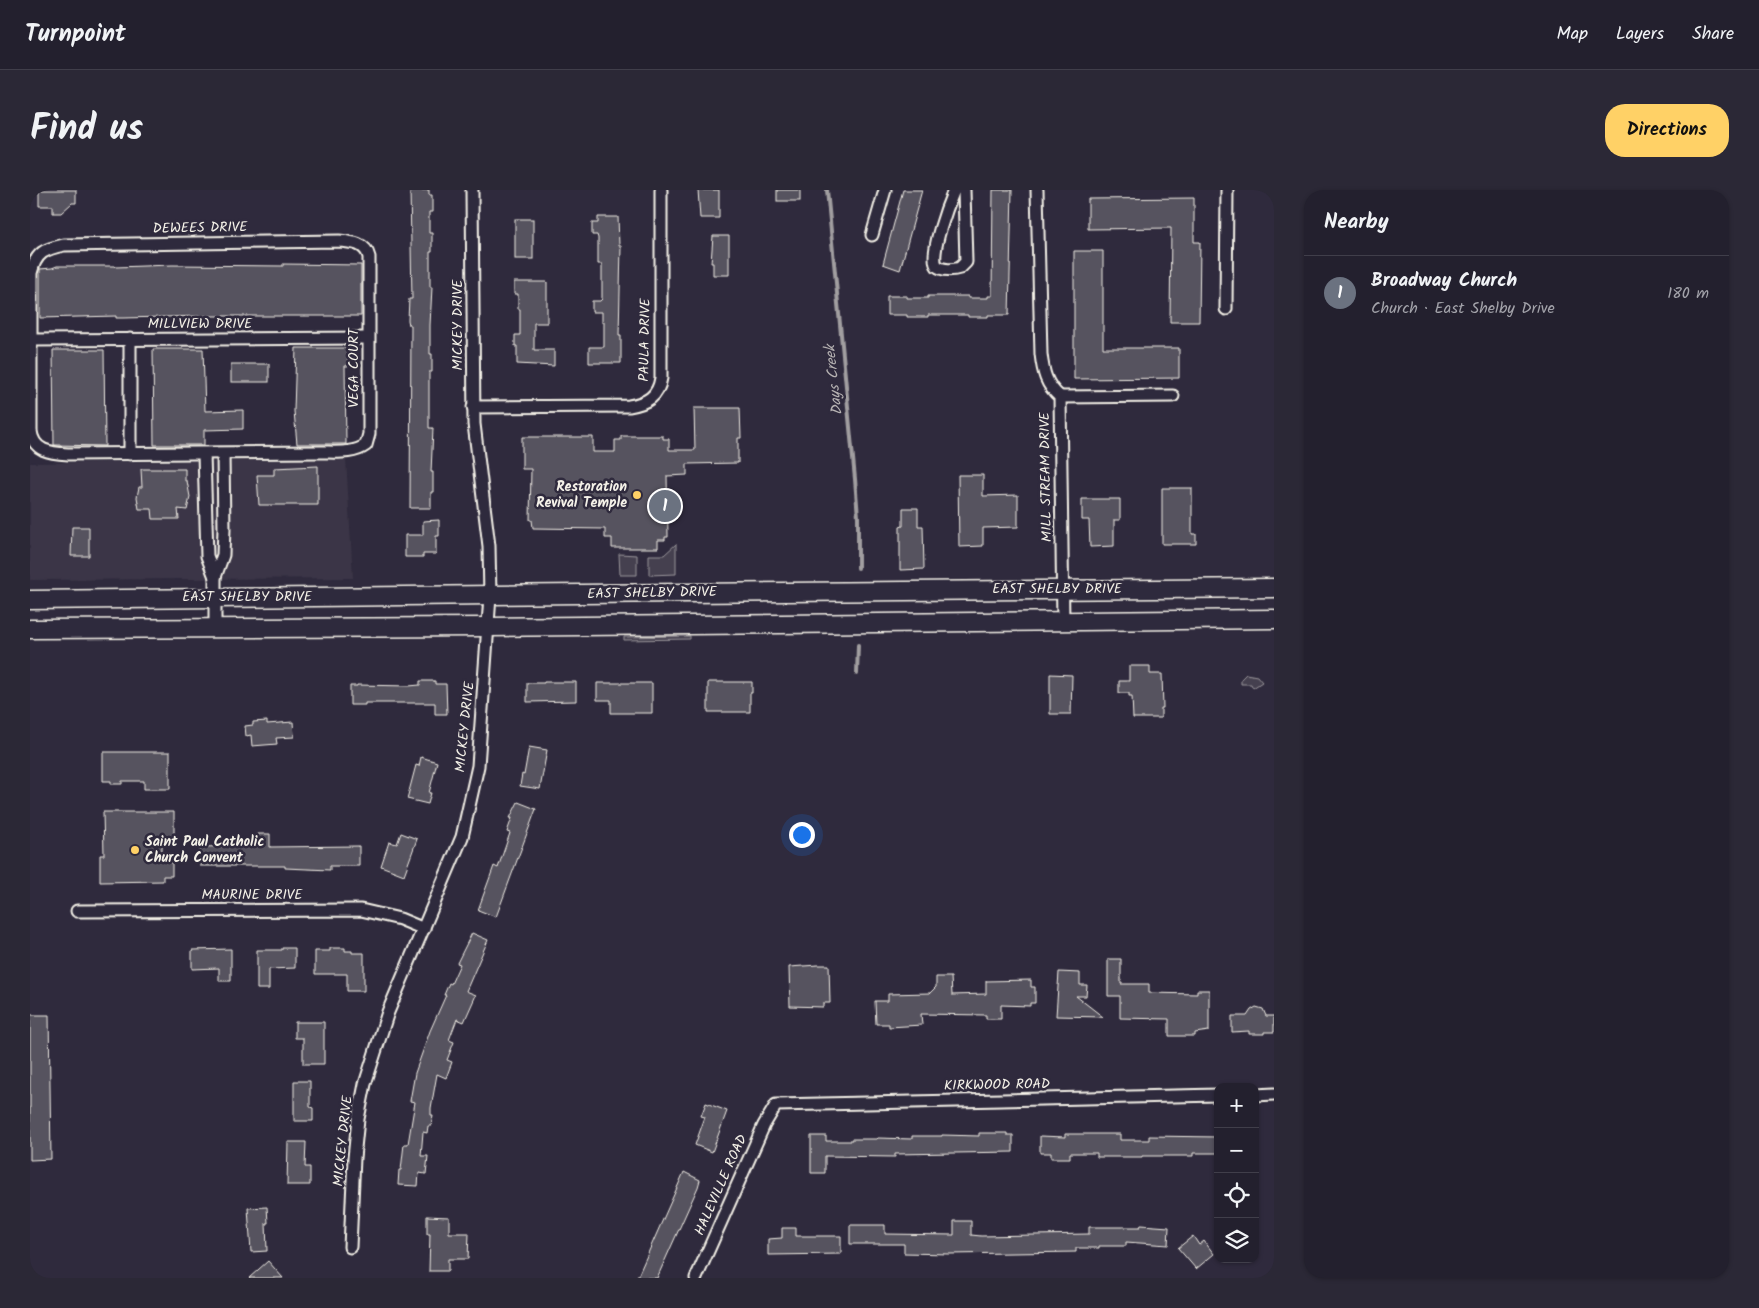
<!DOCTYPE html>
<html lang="en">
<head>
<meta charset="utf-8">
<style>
  :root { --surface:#23202e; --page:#2b2836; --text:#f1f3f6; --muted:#a3a3aa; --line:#403e4a; --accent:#ffd166 }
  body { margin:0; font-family:Kalam,sans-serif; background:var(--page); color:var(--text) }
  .controls { position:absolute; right:15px; bottom:15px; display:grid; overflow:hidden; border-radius:10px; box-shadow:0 1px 4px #0004 }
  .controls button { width:45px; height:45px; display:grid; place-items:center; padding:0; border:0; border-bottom:1px solid var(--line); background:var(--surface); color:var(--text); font:25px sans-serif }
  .you { position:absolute; left:771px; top:644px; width:18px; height:18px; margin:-12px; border:4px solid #fff; border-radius:50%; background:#1a73e8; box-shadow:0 0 0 8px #1a73e833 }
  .badge { display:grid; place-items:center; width:32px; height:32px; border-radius:50%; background:var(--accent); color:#fff; font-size:16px; font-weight:700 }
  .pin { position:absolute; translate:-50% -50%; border:2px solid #fff; box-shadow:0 1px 5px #0006 }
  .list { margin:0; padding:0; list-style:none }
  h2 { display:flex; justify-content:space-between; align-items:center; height:65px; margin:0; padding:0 20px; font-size:21px }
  h2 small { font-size:16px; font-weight:400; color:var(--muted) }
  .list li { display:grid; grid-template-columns:32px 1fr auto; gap:15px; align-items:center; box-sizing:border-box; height:75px; padding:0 20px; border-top:1px solid var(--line) }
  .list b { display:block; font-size:19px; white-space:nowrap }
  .list p { margin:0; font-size:16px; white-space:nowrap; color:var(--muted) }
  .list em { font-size:16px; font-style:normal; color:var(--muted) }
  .icon { flex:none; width:28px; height:28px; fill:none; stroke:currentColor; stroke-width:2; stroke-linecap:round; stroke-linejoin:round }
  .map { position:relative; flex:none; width:1244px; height:1088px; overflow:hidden; border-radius:20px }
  header { display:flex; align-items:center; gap:30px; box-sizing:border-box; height:70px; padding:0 25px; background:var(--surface); border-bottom:1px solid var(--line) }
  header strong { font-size:24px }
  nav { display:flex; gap:28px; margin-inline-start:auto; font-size:18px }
  .intro { display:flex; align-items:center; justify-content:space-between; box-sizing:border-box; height:120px; padding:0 30px }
  h1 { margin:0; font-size:35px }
  .button { padding:12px 22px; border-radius:20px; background:var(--accent); color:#111; font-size:18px; font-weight:700 }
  main { display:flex; gap:30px; padding:0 30px }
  aside { flex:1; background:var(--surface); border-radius:20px; box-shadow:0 1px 4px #0004 }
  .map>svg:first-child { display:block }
  .built { fill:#3b3647 }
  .green { fill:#454050; stroke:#9c989c }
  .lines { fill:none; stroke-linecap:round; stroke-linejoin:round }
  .stream { stroke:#a19ea0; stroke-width:4 }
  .building { fill:#56525f; stroke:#f4f1e8 }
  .street-casing { stroke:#f4f1e8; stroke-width:15 }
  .primary-casing { stroke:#f4f1e8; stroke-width:21 }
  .street { stroke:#2f2a3d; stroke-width:11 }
  .primary { stroke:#2f2a3d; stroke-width:18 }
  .poi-dot { fill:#ffd166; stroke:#2f2a3d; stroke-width:2 }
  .labels { text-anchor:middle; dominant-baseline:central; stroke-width:5; stroke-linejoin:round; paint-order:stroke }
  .street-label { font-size:14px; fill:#f4f1e8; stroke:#2f2a3d }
  .poi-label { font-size:14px; font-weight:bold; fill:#f4f1e8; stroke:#2f2a3d; text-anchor:end }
  .water-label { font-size:15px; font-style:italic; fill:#b6b2b2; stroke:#2f2a3d }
</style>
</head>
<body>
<header>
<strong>Turnpoint</strong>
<nav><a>Map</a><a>Layers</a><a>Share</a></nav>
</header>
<div class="intro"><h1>Find us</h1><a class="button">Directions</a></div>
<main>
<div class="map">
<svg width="1244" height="1088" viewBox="0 0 1244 1088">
  <rect width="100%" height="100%" fill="#2f2a3d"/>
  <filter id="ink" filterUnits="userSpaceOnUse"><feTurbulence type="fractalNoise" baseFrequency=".02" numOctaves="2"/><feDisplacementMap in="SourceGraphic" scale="10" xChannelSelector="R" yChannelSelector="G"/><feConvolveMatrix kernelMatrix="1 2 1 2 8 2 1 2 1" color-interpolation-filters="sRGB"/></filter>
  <g filter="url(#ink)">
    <!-- built -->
    <polygon class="built" points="316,269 323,388 0,390 0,273"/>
    <!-- green -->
    <g class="green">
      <polygon points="646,354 646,384 619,385 619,365 634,365"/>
      <polygon points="589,364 607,365 607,385 590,385"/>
      <polygon points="660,446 660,449 594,450 594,447"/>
      <polygon points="1216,484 1227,486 1232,492 1223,498 1221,494 1211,494 1211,489"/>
    </g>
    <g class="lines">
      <!-- stream -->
      <g class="stream">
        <polyline points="797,0 825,289 828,327 828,378"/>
        <polyline points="827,484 828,455"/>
      </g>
    </g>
    <!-- building -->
    <g class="building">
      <polygon points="9,0 46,0 46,13 42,13 31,23 23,23 23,16 9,16"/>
      <polygon points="380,0 399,0 399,5 402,5 402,22 399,22 399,43 402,43 402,62 400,62 400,97 402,97 400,135 400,164 402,164 402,182 399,182 399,238 403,238 401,282 403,282 403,302 401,302 401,318 380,318 381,135 379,135 378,130 379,109 382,109"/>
      <polygon points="668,0 689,0 689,28 670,28"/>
      <rect x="747" y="0" width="23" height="11"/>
      <polygon points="873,0 892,0 870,80 853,74"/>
      <polygon points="963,0 982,0 979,125 958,125 958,127 938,127 938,125 898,125 898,127 877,127 877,125 857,125 857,106 877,106 877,108 898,108 898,106 938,106 938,108 958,108 958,106 962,106"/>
      <polygon points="1164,8 1164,52 1170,52 1169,132 1140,132 1141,38 1058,39 1058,9"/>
      <polygon points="568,27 588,27 589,56 591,56 589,145 591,145 591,173 559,173 559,157 574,157 574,132 572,132 572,122 562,122 562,111 570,111 572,109 572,74 568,74 568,48 567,45 562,45 562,33 568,33"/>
      <rect x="485" y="29" width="18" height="40"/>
      <polygon points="683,46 699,46 699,85 683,85 683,73 681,73"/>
      <polygon points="1044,61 1073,61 1073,158 1149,158 1149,188 1044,189"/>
      <polygon points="253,74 331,75 331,126 174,126 93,128 86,128 86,126 10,128 10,79 22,78 27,76 85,76 86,77 142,75 253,76"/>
      <polygon points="484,92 517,92 517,133 504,133 504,160 524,160 524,176 487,174 487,156 485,156 485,145 490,145 490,119 488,119 488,104 484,104"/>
      <polygon points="266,158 318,158 318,176 315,176 316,254 267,254 264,221"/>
      <polygon points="123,159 173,159 175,221 213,220 213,239 174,240 174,255 124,255"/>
      <polygon points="23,160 74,160 75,256 24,255"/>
      <rect x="201" y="174" width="38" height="18"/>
      <polygon points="664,218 710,218 711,248 708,248 708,273 657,274 657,285 637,286 638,347 635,347 635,350 628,350 628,358 582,358 582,348 575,348 575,339 503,338 502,330 500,330 501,279 492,279 492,247 563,247 563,262 585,262 585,250 591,250 591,246 633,246 633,249 639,249 639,260 665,260"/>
      <polygon points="288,276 288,315 229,315 227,285 244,285 244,278"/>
      <polygon points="111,279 155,279 155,291 157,291 160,307 157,320 148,319 149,329 123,329 122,319 109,319 107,307 109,297 112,297"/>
      <polygon points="928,285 953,285 953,306 988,305 988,337 953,338 953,356 929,357"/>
      <polygon points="1132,298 1162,298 1162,344 1166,344 1166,354 1132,354"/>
      <polygon points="1052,309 1090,309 1090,330 1084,330 1084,356 1060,357 1059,330 1052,330"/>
      <polygon points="873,318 888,318 888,336 893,336 894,379 870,380 870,337 873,336"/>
      <polygon points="409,330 409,346 406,346 406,364 393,364 393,367 375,367 375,345 393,345 393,331"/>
      <polygon points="42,337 59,337 59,366 41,366"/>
      <polygon points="1099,476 1120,476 1120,484 1132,484 1133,518 1131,518 1131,528 1103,528 1102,506 1099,506 1099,503 1089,503 1089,491 1099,491"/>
      <polygon points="1020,484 1042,485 1041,524 1020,524"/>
      <polygon points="390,491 405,491 405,494 416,494 417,524 405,524 405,513 335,513 335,515 320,515 320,496 327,496 327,495 379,496 390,495"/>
      <polygon points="514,492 546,492 546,511 497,512 497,493 514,493"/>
      <polygon points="678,492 722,492 722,503 720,503 720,522 678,522"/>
      <polygon points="567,493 622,493 622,523 581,523 581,510 567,510"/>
      <polygon points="237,531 237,534 263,532 264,547 246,548 247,554 222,556 221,545 216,546 215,536 223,535 223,532"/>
      <polygon points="499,557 517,560 510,599 490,596 492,584 494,585"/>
      <polygon points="73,562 140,562 140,599 114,599 114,591 92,591 92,594 81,594 81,591 73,591"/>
      <polygon points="391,567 407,572 399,603 401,603 398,614 377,609 386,575 389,576"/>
      <polygon points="488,612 506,619 466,727 448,720 464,676 468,678 480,643 477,642 482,628 480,628"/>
      <polygon points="73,622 144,622 144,648 132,648 132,670 142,670 142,686 133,686 133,691 70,692 70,665 74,665"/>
      <polygon points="371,643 387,649 374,685 351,676 359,652 367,654"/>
      <polygon points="228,644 240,644 240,657 329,656 329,676 300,676 300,680 255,678 255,676 170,676 170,657 228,656"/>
      <polygon points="442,743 458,750 436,801 446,805 434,832 427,829 419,850 424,852 417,870 422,872 416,888 407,884 401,918 401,925 403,925 401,936 398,936 397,943 393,942 391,966 398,966 396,984 389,983 388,996 368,995 369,980 371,980 374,954 378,954 385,912 380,911 385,883 400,841 416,805 414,805 419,793 421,794 430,774 427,773"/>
      <polygon points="252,758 265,758 265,778 239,779 239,799 227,799 227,760 252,760"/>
      <polygon points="300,758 315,758 315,761 322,761 322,763 334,763 334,801 317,801 317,784 285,784 285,761 300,761"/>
      <polygon points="201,759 201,791 189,791 189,778 162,779 162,760"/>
      <polygon points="1078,769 1091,769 1091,794 1119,794 1119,803 1167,804 1167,800 1179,800 1179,841 1165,843 1165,846 1139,846 1139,829 1090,828 1090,806 1078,806"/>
      <polygon points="788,775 799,775 800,813 793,813 793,817 760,816 759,777"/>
      <polygon points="1029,782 1050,783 1050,795 1057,795 1056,806 1046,806 1073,827 1026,826"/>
      <polygon points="906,787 921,787 922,805 956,804 956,791 1001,790 1001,797 1005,797 1005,813 1000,813 1000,816 971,815 971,829 956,829 956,825 891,824 892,835 859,837 859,834 846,834 845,811 858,811 858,804 900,803 906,797"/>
      <polygon points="1226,817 1233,819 1236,826 1244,826 1244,842 1234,842 1234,844 1219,844 1219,841 1202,842 1202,826 1217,826 1221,820"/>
      <polygon points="0,825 19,825 21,969 0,970"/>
      <polygon points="265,832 294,832 294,874 273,874 273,848 265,848"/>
      <polygon points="264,891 280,891 280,917 283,918 283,931 264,931"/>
      <polygon points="676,913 697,921 682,962 665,955 675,927 671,926"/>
      <polygon points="949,943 977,943 977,945 983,945 983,962 865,964 865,967 795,966 795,983 781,983 781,946 796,946 796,951 821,951 821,949 847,949 848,948 882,949 882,946 912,946 912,945 949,946"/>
      <polygon points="1035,944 1090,944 1090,950 1119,950 1119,946 1188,947 1188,963 1163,963 1163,966 1112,966 1112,967 1067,967 1067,963 1040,963 1040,968 1021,968 1021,963 1010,963 1010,946 1035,947"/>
      <polygon points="258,952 276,952 275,977 280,977 280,995 257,995"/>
      <polygon points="654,982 670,990 668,997 627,1088 607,1088"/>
      <polygon points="237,1017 238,1033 236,1033 237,1061 221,1062 218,1018"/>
      <polygon points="397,1026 419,1027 419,1043 439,1043 438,1069 418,1069 418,1081 399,1081 400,1044 397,1044"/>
      <polygon points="924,1031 941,1031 941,1045 951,1046 1059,1044 1059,1037 1110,1037 1111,1035 1139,1037 1138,1055 1096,1052 1096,1056 1069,1056 1069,1058 1046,1058 1046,1062 919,1064 874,1063 874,1054 820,1054 820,1035 855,1035 855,1044 924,1045"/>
      <polygon points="752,1038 766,1038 766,1046 811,1046 811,1064 738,1065 738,1049 752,1048"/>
      <polygon points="1163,1046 1169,1055 1174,1051 1184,1064 1166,1079 1148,1058"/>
      <polygon points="238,1071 253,1088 219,1088"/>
    </g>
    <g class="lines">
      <!-- street casing -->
      <g class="street-casing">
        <g id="street">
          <path d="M924 0C919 12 898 66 907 76 913 81 924 80 930 78L936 72 934 0"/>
          <path d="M1007 0 1011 164C1013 182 1016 195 1030 207L1033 431"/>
          <polyline points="842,45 855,0"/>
          <path d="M309 51C322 52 336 53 339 67V244L336 255C324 264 306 262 291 262L38 264C20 263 3 261 1 241V83C6 62 15 59 34 55Z"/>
          <polyline points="1196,119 1197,0"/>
          <polyline points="1,150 338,148"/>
          <polyline points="1030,207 1143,206"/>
          <path d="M443 217 599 216C617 213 628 207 631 188V0"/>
          <polyline points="100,264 100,149"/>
          <polyline points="174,264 177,366 185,387"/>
          <polyline points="185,438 185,387 193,365 194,339 193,264"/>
          <polyline points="47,721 331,720 370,729 394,739"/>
          <polyline points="1225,905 1244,904"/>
          <polyline points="320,1057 324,968 328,929 335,894 358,822 432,647 448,576 460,406 459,356 444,234 442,0"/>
          <polyline points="666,1088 734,935 746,915 1188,905"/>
        </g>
      </g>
      <!-- primary casing -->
      <g class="primary-casing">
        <g id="primary">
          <path d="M0 410C415 407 829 399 1244 398"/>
          <polyline points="0,439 459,437 1244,429"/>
        </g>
      </g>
      <!-- street -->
      <use href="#street" class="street"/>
      <!-- primary -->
      <use href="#primary" class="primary"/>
    </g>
  </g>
  <!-- markers -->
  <g class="poi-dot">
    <circle cx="607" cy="305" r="5"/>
    <circle cx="105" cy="660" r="5"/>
  </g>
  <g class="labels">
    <!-- street labels -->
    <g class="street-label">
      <text transform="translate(170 38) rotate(-1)">DEWEES DRIVE</text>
      <text x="170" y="134">MILLVIEW DRIVE</text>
      <text transform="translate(428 135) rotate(-90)">MICKEY DRIVE</text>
      <text transform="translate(615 150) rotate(-89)">PAULA DRIVE</text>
      <text transform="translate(324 178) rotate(-90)">VEGA COURT</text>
      <text transform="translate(1016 287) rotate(-91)">MILL STREAM DRIVE</text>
      <text x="1027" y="399">EAST SHELBY DRIVE</text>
      <text transform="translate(622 403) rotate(-1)">EAST SHELBY DRIVE</text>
      <text x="217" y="407">EAST SHELBY DRIVE</text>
      <text transform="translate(435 537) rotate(-84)">MICKEY DRIVE</text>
      <text x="222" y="705">MAURINE DRIVE</text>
      <text transform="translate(967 895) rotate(-1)">KIRKWOOD ROAD</text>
      <text transform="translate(313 951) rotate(-84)">MICKEY DRIVE</text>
      <text transform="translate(691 995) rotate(-66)">HALEVILLE ROAD</text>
    </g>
    <!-- poi labels -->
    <g class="poi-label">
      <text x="597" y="297">Restoration<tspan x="597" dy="16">Revival Temple</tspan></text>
      <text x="115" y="652" text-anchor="start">Saint Paul Catholic<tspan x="115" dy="16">Church Convent</tspan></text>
    </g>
    <!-- water labels -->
    <g class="water-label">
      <text transform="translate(804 190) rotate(-96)">Days Creek</text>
    </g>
  </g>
</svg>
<div class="controls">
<button>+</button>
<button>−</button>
<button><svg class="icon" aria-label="locate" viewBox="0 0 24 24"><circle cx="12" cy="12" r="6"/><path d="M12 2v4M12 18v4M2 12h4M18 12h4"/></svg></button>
<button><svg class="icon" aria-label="layers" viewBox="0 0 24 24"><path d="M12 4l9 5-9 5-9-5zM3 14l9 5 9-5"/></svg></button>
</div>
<div class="you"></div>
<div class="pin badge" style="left:635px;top:316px;background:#6b7280">1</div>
</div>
<aside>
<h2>Nearby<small></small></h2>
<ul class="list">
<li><span class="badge" style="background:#6b7280">1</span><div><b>Broadway Church</b><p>Church · East Shelby Drive</p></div><em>180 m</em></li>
</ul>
</aside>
</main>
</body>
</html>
